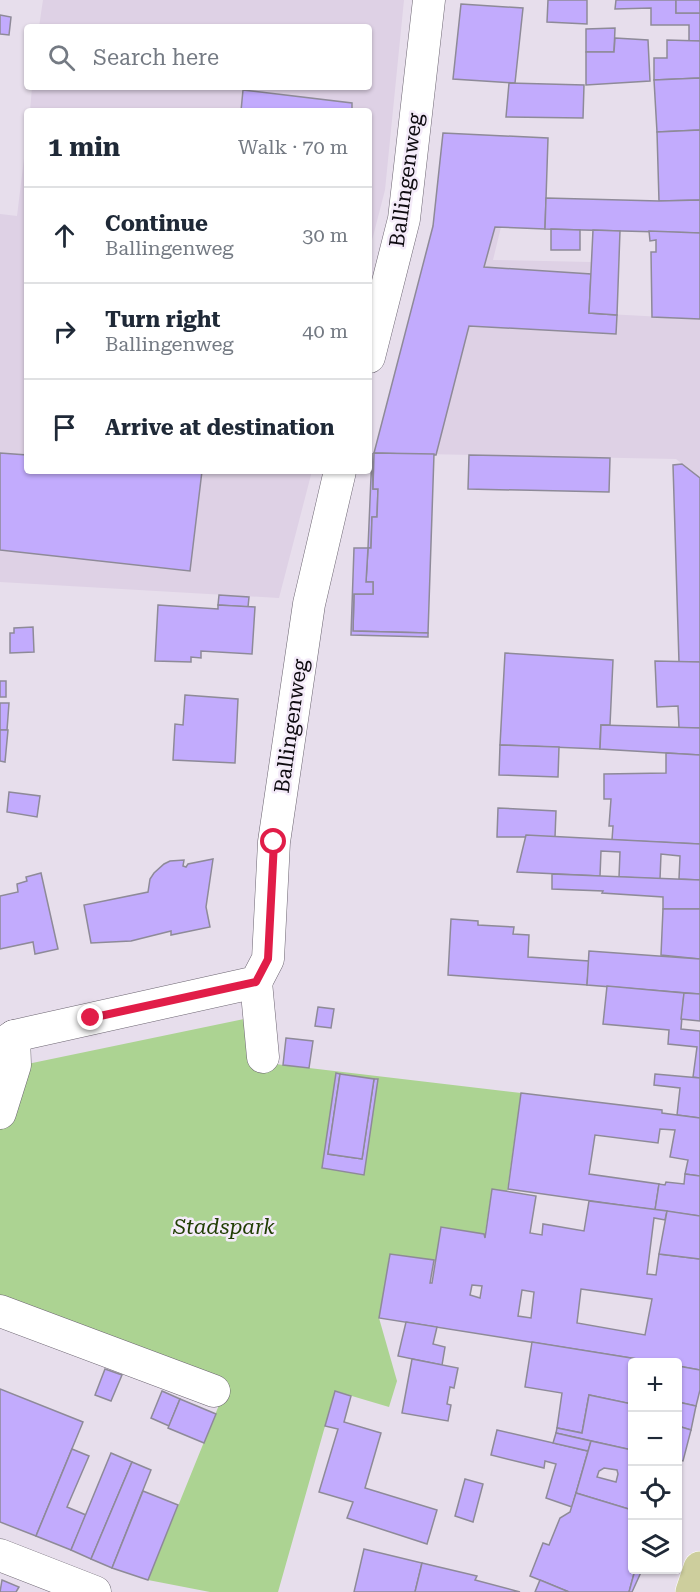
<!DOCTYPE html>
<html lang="en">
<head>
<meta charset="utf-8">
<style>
  :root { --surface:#fff; --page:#f6f6f7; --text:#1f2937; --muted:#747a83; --line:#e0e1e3 }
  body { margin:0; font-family:"Roboto Serif",serif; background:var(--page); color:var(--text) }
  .controls { position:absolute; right:18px; bottom:18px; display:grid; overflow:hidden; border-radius:6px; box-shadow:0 2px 4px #0004 }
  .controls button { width:54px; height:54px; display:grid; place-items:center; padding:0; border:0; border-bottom:2px solid var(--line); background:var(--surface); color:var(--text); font:30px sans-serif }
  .stop { position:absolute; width:18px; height:18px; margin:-14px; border:4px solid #e11d48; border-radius:50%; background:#fff }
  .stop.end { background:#e11d48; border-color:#fff; box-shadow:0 2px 6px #0008 }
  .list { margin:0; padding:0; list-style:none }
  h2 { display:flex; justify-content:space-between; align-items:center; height:78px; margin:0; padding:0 24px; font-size:26px }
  h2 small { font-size:20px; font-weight:400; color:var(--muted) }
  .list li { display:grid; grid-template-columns:39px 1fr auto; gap:18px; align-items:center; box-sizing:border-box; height:96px; padding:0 24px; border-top:2px solid var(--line) }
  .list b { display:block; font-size:22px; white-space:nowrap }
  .list p { margin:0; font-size:20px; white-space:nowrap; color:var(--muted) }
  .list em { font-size:20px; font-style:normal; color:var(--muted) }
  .icon { flex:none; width:33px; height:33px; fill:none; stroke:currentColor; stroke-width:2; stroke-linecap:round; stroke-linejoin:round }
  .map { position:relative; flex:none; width:700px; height:1592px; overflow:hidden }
  .search { position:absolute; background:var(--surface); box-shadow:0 2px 4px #0004; left:24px; top:24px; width:348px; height:66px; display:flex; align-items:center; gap:15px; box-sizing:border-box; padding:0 21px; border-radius:6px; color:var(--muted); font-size:22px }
  .panel { position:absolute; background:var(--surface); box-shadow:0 2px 4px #0004; left:24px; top:108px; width:348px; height:366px; border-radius:6px }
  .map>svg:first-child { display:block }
  .built { fill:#ded1e5 }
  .green { fill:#acd392 }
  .building { fill:#c2abfd; stroke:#8e8a98; stroke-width:1.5; fill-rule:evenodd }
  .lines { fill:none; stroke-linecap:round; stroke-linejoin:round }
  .minor-casing { stroke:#6c6571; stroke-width:33 }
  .major-casing { stroke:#fff; stroke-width:34 }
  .minor { stroke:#fff; stroke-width:32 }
  .major { stroke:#cdce9d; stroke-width:33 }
  .route { stroke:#e11d48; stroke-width:8 }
  .labels { text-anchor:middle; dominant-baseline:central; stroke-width:5; stroke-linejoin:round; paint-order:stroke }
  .street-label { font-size:21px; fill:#0d0a0f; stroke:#f4ebf9 }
  .park-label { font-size:21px; font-style:italic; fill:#213e04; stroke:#f4ebf9 }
</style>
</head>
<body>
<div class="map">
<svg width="700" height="1592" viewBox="0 0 700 1592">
  <rect width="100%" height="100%" fill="#e7deec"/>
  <!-- built -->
  <g class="built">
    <polygon points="43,0 404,0 385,190 369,252 369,111 30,111 32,87 369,87 369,27 39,27"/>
    <polygon points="443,133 548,138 545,229 501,227 493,260 591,262 589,313 700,319 700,478 676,459 374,453 433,226"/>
    <polygon points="27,134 27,471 312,471 279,598 0,582 0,214 17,216"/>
  </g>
  <!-- green -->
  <polygon class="green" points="244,1019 250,1061 521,1093 507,1192 492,1189 485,1234 441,1228 436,1261 390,1254 379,1318 397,1381 389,1407 335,1391 278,1592 210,1592 148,1580 219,1405 0,1319 0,1109 13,1067"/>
  <!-- building -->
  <g class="building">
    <polygon points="548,0 587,0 587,24 547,22"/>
    <polygon points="616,0 676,0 676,13 700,13 700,41 689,41 689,25 651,25 651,8 615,9"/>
    <rect x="676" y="0" width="24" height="13"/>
    <polygon points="461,4 523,8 515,83 453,79"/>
    <polygon points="0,15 11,17 9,35 0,34"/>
    <polygon points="615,28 614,52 586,52 586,29"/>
    <polygon points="615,38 648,40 650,81 586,85 586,52 614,52"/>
    <polygon points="667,40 700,41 700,78 654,80 654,58 667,58"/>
    <polygon points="700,78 700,130 657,132 654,80"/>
    <polygon points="509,83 584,85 583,118 506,117"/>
    <polygon points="243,90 352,103 352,111 241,111"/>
    <polygon points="700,130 700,200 659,201 657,132"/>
    <polygon points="443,133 548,138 545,229 495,227 484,267 591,274 589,313 617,315 616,334 469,326 436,455 374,453 433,226"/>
    <polygon points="546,198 659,201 700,200 700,233 545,229"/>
    <polygon points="551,229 580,230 580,250 551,250"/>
    <polygon points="593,230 620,231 617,315 589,313"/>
    <polygon points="649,231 700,233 700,319 652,317 651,252 656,252 656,240 650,241"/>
    <polygon points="0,453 27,455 27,471 202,471 190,571 0,550"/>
    <polygon points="372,453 373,489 378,489 377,517 372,517 371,548 368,548"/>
    <polygon points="374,453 434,454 428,633 353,631 354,594 373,594 373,582 366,582 368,548 371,548 372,517 377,517 378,489 373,489"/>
    <polygon points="469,455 610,458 609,492 468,489"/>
    <polygon points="682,464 700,478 700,662 679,662 673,465"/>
    <polygon points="354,548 368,548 366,582 373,582 373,594 354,594 353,631 428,633 428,637 351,635"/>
    <polygon points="219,595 249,597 248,607 218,605"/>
    <polygon points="158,605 218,609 218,605 255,607 252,654 201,651 201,658 191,657 191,662 155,661"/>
    <polygon points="33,627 34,652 10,653 10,633 14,633 14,628"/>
    <polygon points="505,653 613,660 610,725 601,725 600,749 500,745"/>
    <polygon points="655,661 700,662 700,728 679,728 678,706 657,707"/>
    <rect x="0" y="681" width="6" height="16"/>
    <polygon points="185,695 238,699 235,763 173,760 175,724 183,725"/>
    <polygon points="0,703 9,703 7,730 0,730"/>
    <polygon points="601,725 700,728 700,755 600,749"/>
    <polygon points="0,730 8,730 5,762 0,761"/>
    <polygon points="500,745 559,747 558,777 499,775"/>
    <polygon points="666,753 700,755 700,844 612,840 613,826 609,826 611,799 604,799 604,774 666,773"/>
    <polygon points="9,792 40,796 37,817 7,812"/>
    <polygon points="498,808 556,811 555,837 497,837"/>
    <polygon points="526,835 700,844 700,880 679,879 680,856 661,854 660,879 619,877 620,852 601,851 600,876 517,872"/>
    <polygon points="213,859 206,907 210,927 171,935 171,931 131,941 91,943 84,905 148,892 150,879 154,873 164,864 170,861 184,860 183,866 186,867 188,864"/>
    <polygon points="41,873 58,949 35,954 33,942 0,949 0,896 18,892 17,884 27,881 26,877"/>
    <polygon points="552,874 700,880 700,909 663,909 663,897 602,893 603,891 552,889"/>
    <polygon points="663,909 700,909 700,959 661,955"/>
    <polygon points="451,919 478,921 478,925 514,927 513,934 529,935 528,957 589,961 587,985 448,975"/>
    <polygon points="589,951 700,959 700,994 587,985"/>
    <polygon points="607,986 684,993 681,1029 700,1031 700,1078 693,1077 697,1047 668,1044 669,1030 603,1024"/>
    <polygon points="684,993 700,994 700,1021 681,1019"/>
    <polygon points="318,1007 334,1009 331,1028 315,1026"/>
    <polygon points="286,1038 313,1041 309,1068 283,1065"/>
    <polygon points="336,1073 340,1074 328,1154 362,1159 374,1079 378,1079 364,1175 322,1168"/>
    <polygon points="340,1074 374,1079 362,1159 328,1154"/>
    <polygon points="655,1074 700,1078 700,1118 677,1115 680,1088 654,1085"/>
    <polygon points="521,1093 662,1110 662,1113 700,1118 700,1176 685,1174 688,1160 670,1157 675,1130 660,1129 658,1143 595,1135 589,1174 659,1184 655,1210 508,1189"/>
    <polygon points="685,1174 700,1176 700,1216 655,1210 659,1184 665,1185 666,1182 684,1184"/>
    <path d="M492 1189 536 1196 530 1233 542 1235 543 1224 584 1231 589 1201 667 1211 665 1220 654 1218 647 1274 656 1275 659 1254 700 1259V1370L678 1366V1362H656L379 1318 390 1254 434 1260 430 1283H432L441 1227 484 1234 485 1238ZM472 1285 482 1286 480 1298 470 1295ZM581 1289 652 1299 645 1335 577 1323ZM522 1290 534 1292 531 1318 518 1316Z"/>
    <polygon points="667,1211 700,1216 700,1259 659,1254"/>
    <polygon points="406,1322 437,1327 433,1344 445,1347 442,1365 398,1356"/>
    <polygon points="532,1342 656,1362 632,1362 632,1413 631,1413 632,1404 589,1395 582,1433 557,1428 562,1393 525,1387"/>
    <polygon points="412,1359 458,1368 454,1388 450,1387 447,1404 451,1405 448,1421 402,1413"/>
    <polygon points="678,1366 700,1370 700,1390 696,1406 678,1402"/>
    <polygon points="105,1369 122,1375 111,1401 95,1395"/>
    <polygon points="0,1389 83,1422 36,1536 0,1522"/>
    <polygon points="162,1391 180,1399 169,1426 151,1418"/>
    <polygon points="335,1391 351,1396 344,1422 381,1433 365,1488 437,1510 427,1544 347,1518 353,1502 319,1492 338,1429 325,1426"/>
    <polygon points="589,1395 632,1404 632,1450 556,1433 557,1428 582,1433"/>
    <polygon points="180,1399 216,1414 204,1443 168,1428"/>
    <polygon points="678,1402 696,1406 691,1430 678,1426"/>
    <polygon points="678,1426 691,1430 683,1461 678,1460"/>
    <polygon points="497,1430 588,1451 572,1507 546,1498 556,1464 545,1461 544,1468 491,1455"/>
    <polygon points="556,1433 591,1441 588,1451 553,1443"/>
    <path d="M591 1441 632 1450V1510L576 1493ZM604 1468 617 1470 618 1474 616 1482 597 1477 599 1471Z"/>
    <polygon points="72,1449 89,1456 67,1507 86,1515 71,1550 36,1536"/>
    <polygon points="111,1453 132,1462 91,1559 71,1550"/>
    <polygon points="132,1462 151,1470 112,1568 91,1559"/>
    <polygon points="465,1479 483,1484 473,1522 455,1516"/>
    <polygon points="143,1491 178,1505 148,1580 112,1568"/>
    <polygon points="576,1493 632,1510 632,1570 635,1570 629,1592 569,1592 530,1576 543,1543 549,1545 560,1518 570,1512"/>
    <polygon points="364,1549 422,1563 415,1592 354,1592"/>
    <polygon points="422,1563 477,1576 475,1580 520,1592 415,1592"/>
    <polygon points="635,1570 642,1570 632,1592 629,1592"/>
    <polygon points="2,1580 19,1587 16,1592 0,1592"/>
    <polygon points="540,1580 569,1592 535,1592"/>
  </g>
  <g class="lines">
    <!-- minor casing -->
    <g class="minor-casing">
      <g id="minor">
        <polyline points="369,357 404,219 429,0"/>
        <polyline points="256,982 263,1057"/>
        <polyline points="0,1045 14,1036 256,982 268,959 274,842 309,604 340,471"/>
        <polyline points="0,1113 15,1065 14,1036"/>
        <polyline points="0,1311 214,1391"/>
        <polyline points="0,1555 95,1592"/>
      </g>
    </g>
    <!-- major casing -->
    <g class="major-casing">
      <polyline id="major" points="692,1592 700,1568"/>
    </g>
    <!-- minor -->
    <use href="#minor" class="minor"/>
    <!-- major -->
    <use href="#major" class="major"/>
  </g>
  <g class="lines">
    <!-- route -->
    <polyline class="route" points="91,1018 256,982 268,959 274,842"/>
  </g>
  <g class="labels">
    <!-- street labels -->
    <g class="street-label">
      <text transform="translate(406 180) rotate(-82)">Ballingenweg</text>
      <text transform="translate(291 726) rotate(-82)">Ballingenweg</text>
    </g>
    <!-- park labels -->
    <g class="park-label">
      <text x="224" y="1227">Stadspark</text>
    </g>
  </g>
</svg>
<div class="controls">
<button>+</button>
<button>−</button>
<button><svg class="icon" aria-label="locate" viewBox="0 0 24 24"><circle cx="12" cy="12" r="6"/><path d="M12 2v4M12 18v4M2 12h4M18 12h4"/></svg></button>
<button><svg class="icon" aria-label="layers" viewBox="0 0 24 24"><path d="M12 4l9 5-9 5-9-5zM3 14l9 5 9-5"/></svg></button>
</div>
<div class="stop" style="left:274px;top:842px"></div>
<div class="stop end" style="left:91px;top:1018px"></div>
<div class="search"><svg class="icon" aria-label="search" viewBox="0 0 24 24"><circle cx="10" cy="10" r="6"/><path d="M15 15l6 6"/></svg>Search here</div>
<section class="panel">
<h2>1 min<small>Walk · 70 m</small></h2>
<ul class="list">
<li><svg class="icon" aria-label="ahead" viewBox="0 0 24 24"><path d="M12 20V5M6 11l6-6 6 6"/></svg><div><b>Continue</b><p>Ballingenweg</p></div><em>30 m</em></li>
<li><svg class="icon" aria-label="right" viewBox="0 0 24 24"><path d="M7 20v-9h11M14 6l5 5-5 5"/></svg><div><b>Turn right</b><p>Ballingenweg</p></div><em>40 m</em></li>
<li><svg class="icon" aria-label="arrive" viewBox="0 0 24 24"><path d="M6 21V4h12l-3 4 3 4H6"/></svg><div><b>Arrive at destination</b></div></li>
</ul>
</section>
</div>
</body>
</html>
